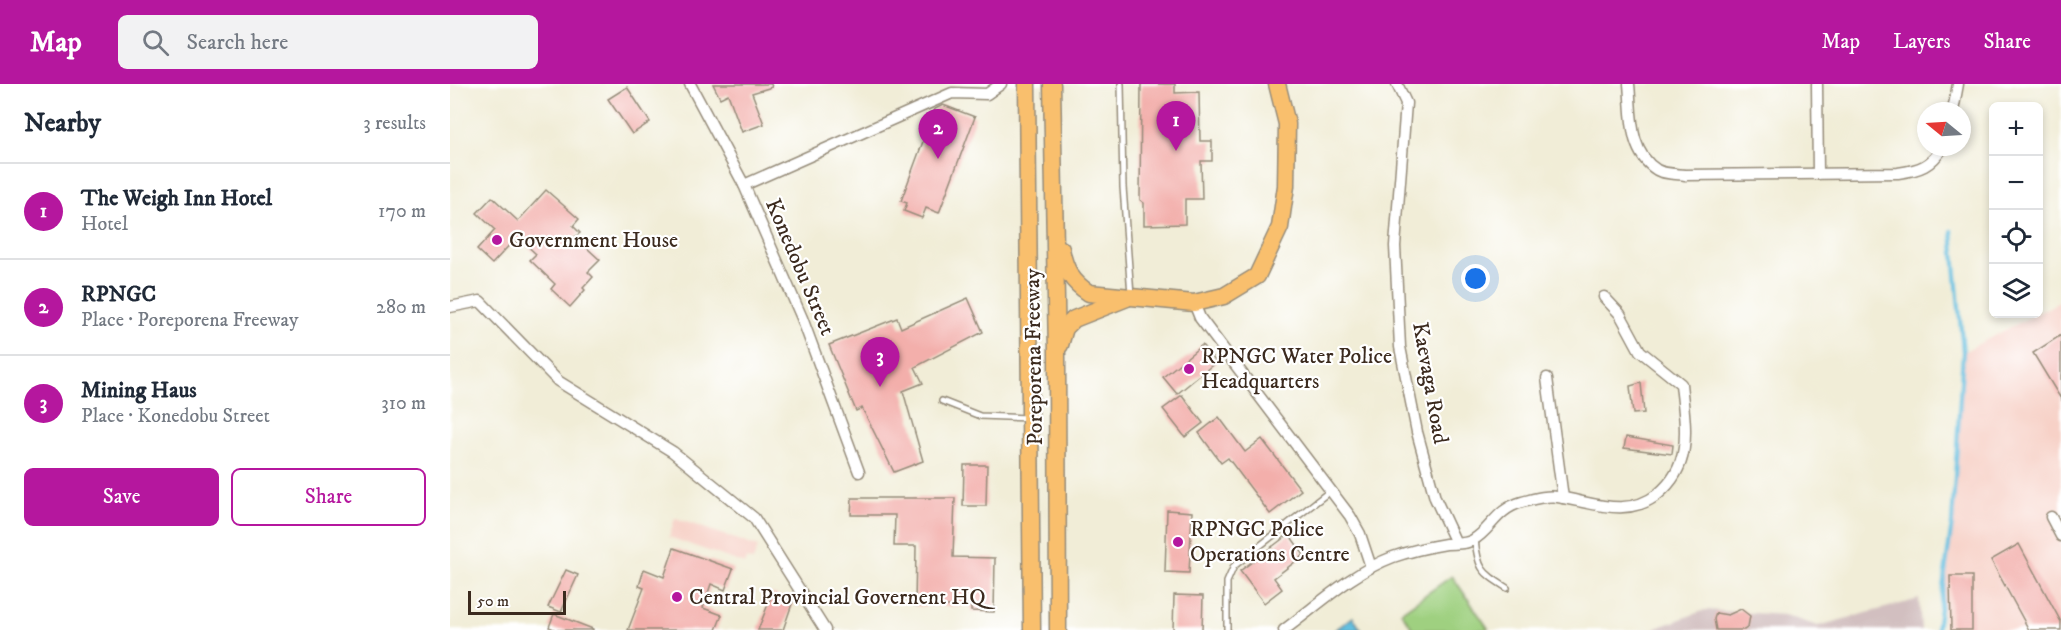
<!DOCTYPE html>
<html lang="en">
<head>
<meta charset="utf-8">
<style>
  :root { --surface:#fff; --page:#f2f2f3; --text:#1f2937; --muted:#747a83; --line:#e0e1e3; --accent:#b5179e }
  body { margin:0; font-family:"IM FELL DW Pica",serif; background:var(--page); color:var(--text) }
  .controls { position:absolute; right:18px; top:18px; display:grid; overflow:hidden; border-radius:9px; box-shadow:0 3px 9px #0003 }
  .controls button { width:54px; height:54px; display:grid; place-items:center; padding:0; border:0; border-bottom:2px solid var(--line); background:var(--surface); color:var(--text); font:30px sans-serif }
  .compass { position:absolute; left:1467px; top:18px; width:54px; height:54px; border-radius:50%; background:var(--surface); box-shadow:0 3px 9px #0003; rotate:288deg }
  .scale { position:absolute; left:18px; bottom:15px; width:98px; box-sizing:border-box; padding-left:6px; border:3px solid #3b2a1e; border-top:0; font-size:16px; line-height:21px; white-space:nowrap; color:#3b2a1e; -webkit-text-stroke:4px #fff; paint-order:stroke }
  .you { position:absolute; left:1026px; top:195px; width:21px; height:21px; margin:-15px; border:4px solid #fff; border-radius:50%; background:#1a73e8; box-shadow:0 0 0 9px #1a73e833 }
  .badge { display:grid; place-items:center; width:39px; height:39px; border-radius:50%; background:var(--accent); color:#fff; font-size:20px; font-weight:700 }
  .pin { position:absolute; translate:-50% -50px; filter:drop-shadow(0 2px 3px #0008) }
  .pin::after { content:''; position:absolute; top:32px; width:21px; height:18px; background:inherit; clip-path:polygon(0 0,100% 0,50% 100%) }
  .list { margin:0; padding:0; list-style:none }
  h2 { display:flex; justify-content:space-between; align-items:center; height:78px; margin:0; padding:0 24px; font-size:26px }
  h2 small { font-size:20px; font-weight:400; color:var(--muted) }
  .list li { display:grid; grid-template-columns:39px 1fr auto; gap:18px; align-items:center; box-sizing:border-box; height:96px; padding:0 24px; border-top:2px solid var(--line) }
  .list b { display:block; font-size:22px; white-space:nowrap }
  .list p { margin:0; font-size:20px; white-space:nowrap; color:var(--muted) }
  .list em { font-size:20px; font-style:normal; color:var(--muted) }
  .actions { display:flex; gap:12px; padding:18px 24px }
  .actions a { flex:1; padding:14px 0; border:2px solid var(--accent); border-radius:9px; text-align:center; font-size:21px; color:var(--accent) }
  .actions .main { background:var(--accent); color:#fff }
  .icon { flex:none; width:33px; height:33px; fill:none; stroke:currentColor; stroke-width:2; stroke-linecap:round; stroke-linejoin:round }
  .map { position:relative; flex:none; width:1611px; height:546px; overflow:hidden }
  header { display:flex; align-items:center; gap:36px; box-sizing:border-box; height:84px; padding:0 30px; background:var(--accent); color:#fff }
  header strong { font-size:28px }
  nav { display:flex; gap:33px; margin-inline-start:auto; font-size:21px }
  .search { width:420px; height:54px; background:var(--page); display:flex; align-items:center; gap:15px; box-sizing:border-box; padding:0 21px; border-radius:9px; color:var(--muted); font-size:22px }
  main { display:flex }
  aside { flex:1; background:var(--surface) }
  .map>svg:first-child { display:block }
  .built { fill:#f7d1c7 }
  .industrial { fill:#d2bfc0 }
  .green { fill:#9fd080; stroke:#6d7d4f; stroke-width:1.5 }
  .water { fill:#62bfe0; stroke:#4e747f; stroke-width:1.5 }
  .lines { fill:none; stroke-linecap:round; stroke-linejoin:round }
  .stream { stroke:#62bfe0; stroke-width:4 }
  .building { fill:#f3afab }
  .service-casing { stroke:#968c7a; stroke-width:8 }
  .minor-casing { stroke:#968c7a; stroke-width:13 }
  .trunk-casing { stroke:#968c7a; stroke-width:19 }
  .service { stroke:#fff; stroke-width:5 }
  .minor { stroke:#fff; stroke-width:10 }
  .trunk { stroke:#f9bf6d; stroke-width:16 }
  .poi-dot { fill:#b5179e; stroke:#fff; stroke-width:2 }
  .labels { text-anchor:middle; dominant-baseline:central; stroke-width:4.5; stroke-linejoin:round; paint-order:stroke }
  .poi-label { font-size:22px; fill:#3b2a1e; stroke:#fff; text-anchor:start }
  .street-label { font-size:22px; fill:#3b2a1e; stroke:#fff }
</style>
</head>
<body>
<header>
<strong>Map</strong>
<div class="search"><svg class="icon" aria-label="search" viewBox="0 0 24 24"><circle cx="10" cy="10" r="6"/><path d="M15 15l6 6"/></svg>Search here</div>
<nav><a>Map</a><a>Layers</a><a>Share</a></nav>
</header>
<main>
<aside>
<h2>Nearby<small>3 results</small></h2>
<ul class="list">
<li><span class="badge">1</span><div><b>The Weigh Inn Hotel</b><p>Hotel</p></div><em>170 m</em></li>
<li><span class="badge">2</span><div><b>RPNGC</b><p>Place · Poreporena Freeway</p></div><em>280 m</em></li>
<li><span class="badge">3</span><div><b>Mining Haus</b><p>Place · Konedobu Street</p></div><em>310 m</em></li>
</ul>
<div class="actions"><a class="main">Save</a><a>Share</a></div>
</aside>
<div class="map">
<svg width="1611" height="546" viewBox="0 0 1611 546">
  <rect width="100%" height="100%" fill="#fff"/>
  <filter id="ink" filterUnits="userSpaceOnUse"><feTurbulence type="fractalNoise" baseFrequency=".0167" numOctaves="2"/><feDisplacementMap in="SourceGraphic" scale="12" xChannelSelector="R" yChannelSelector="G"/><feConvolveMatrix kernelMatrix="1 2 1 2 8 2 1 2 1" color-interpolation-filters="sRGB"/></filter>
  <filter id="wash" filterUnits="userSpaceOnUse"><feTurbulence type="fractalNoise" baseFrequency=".008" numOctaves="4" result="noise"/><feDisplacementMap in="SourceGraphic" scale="24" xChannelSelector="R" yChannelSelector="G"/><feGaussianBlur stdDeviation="1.35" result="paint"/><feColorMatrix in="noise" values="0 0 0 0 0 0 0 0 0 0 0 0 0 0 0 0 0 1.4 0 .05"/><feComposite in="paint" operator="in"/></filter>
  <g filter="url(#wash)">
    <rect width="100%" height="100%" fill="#f1edd7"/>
    <!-- built -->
    <g class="built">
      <polygon points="1611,217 1611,546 1493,546 1493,505 1502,439 1513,268"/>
      <polygon points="225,434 308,463 303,477 296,475 295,480 219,453"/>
    </g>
    <!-- industrial -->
    <polygon class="industrial" points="1469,515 1471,546 1201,546 1255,526 1334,531 1368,542"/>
    <!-- green -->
    <polygon class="green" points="1002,492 1038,544 1035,546 964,546 951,528"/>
    <!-- water -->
    <polygon class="water" points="903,533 911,546 885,546"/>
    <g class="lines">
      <!-- stream -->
      <polyline class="stream" points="1487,546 1502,439 1513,268 1502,147"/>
    </g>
    <g id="blocks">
      <!-- building -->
      <g class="building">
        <polygon points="263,0 321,0 322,3 302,9 314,40 292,48 278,10 270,14"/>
        <polygon points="691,0 725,0 725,9 749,8 750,57 762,57 762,77 751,77 752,115 735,115 735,140 694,141 694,119 690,116"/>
        <polygon points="177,3 200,38 182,50 158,15"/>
        <polygon points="493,21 525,33 489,129 476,124 472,134 454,127 457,119 451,117 485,25"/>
        <polygon points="96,106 129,135 123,142 130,149 125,153 150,176 138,188 143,193 133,204 135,206 120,223 101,205 105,200 80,176 86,170 71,156 68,159 64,156 42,180 27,166 45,146 27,129 42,113 68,137"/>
        <polygon points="518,214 533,248 465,283 473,299 453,307 473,377 444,388 412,324 406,327 379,261 447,234 451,244"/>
        <polygon points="1611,251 1611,315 1583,269"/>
        <polygon points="752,261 766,278 727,310 713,293"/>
        <polygon points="1191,299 1194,329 1183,330 1180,302"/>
        <polygon points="732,311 753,339 735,353 713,325"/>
        <polygon points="769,333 795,368 812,355 851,406 820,430 778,374 771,379 749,349"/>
        <polygon points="1176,353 1223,361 1222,370 1174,364"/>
        <polygon points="514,381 537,381 536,422 513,422"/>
        <polygon points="402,414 505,414 503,473 545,474 544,528 521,527 521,522 465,522 466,462 444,462 445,431 401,431"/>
        <polygon points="717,426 742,428 739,489 715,488"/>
        <polygon points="839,450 854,471 824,494 832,505 814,519 790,487"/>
        <polygon points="1569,460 1611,538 1611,546 1579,546 1541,476"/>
        <polygon points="224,464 283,485 275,506 261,500 253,524 272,531 266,546 178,546 194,504 189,502 194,485 214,493"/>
        <polygon points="116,486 128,491 111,528 98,523"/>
        <polygon points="1500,492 1522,492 1522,546 1501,546"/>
        <polygon points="322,510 343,517 333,546 308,546"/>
        <polygon points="724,511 753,512 752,546 723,546"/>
        <polygon points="1291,525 1300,532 1298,543 1294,546 1266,546 1264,535 1266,529 1278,531"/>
        <polygon points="104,530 143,545 143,546 106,546 99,543"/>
      </g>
    </g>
  </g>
  <g filter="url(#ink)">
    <use href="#blocks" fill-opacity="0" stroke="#968c7a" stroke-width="1.5"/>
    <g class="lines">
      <!-- service casing -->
      <g class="service-casing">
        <g id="service">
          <polyline points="671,0 673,103 681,211"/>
          <polyline points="492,317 530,332 579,334"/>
          <path d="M1025 455C1028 486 1032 488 1057 504"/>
          <polyline points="777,546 777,498 784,482 880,407"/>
        </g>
      </g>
      <!-- minor casing -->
      <g class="minor-casing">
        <g id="minor">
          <polyline points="240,0 294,101 352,234 409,388"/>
          <polyline points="947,0 956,19 945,162 950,263 967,348 985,414 1006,459"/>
          <path d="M1179 0C1182 30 1178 68 1207 86 1214 90 1227 90 1235 91L1448 89C1470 86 1481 82 1493 63"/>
          <polyline points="1367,0 1368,90"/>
          <polyline points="1503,27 1508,0"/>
          <polyline points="294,101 502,9 537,10 551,0"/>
          <polyline points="744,219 750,234 900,432 910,450 921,483"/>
          <polyline points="0,223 30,217 108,297 223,368 304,434 375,546"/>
          <polyline points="1097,294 1113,414"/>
          <polyline points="1601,433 1611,452"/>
          <path d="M834 546C868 521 903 488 943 473 960 467 978 463 996 460 1005 459 1015 461 1023 456 1042 445 1045 426 1072 418 1084 415 1096 411 1108 413 1142 418 1177 435 1208 410 1244 381 1235 341 1231 300L1190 267 1170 230 1154 213"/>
        </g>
      </g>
      <!-- trunk casing -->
      <g class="trunk-casing">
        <g id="trunk">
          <polyline points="577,0 582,546"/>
          <polyline points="602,0 607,270 608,546"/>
          <path d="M611 165C615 186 622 198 639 209L744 219 774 212 807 192 830 143 836 102 837 40 827 0"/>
          <polyline points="610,261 615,244 624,235 677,214"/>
        </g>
      </g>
      <!-- service -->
      <use href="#service" class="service"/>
      <!-- minor -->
      <use href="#minor" class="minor"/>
      <!-- trunk -->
      <use href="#trunk" class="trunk"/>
    </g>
  </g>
  <!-- markers -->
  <g class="poi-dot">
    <circle cx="47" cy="156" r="6"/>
    <circle cx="739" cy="285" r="6"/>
    <circle cx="728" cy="458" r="6"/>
    <circle cx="227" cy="513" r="6"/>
  </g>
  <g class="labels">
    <!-- poi labels -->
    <g class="poi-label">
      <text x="59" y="156">Government House</text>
      <text x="751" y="272">RPNGC Water Police<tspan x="751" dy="25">Headquarters</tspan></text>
      <text x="740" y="445">RPNGC Police<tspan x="740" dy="25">Operations Centre</tspan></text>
      <text x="239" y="513">Central Provincial Governent HQ</text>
    </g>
    <!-- street labels -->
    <g class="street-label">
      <text transform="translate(350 183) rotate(67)">Konedobu Street</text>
      <text transform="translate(584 273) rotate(-91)">Poreporena Freeway</text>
      <text transform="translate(980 299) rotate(80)">Kaevaga Road</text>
    </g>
  </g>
</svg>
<div class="controls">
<button>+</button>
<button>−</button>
<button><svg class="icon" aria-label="locate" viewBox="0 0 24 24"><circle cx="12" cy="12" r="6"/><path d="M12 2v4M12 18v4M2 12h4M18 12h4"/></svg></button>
<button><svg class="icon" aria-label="layers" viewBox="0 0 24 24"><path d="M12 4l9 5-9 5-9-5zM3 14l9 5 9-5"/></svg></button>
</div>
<svg class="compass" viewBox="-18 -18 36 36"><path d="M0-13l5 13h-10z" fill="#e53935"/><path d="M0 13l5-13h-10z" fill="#747a83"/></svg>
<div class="scale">50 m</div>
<div class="you"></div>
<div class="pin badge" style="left:726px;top:67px">1</div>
<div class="pin badge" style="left:488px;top:75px">2</div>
<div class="pin badge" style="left:430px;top:303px">3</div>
</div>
</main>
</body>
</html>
